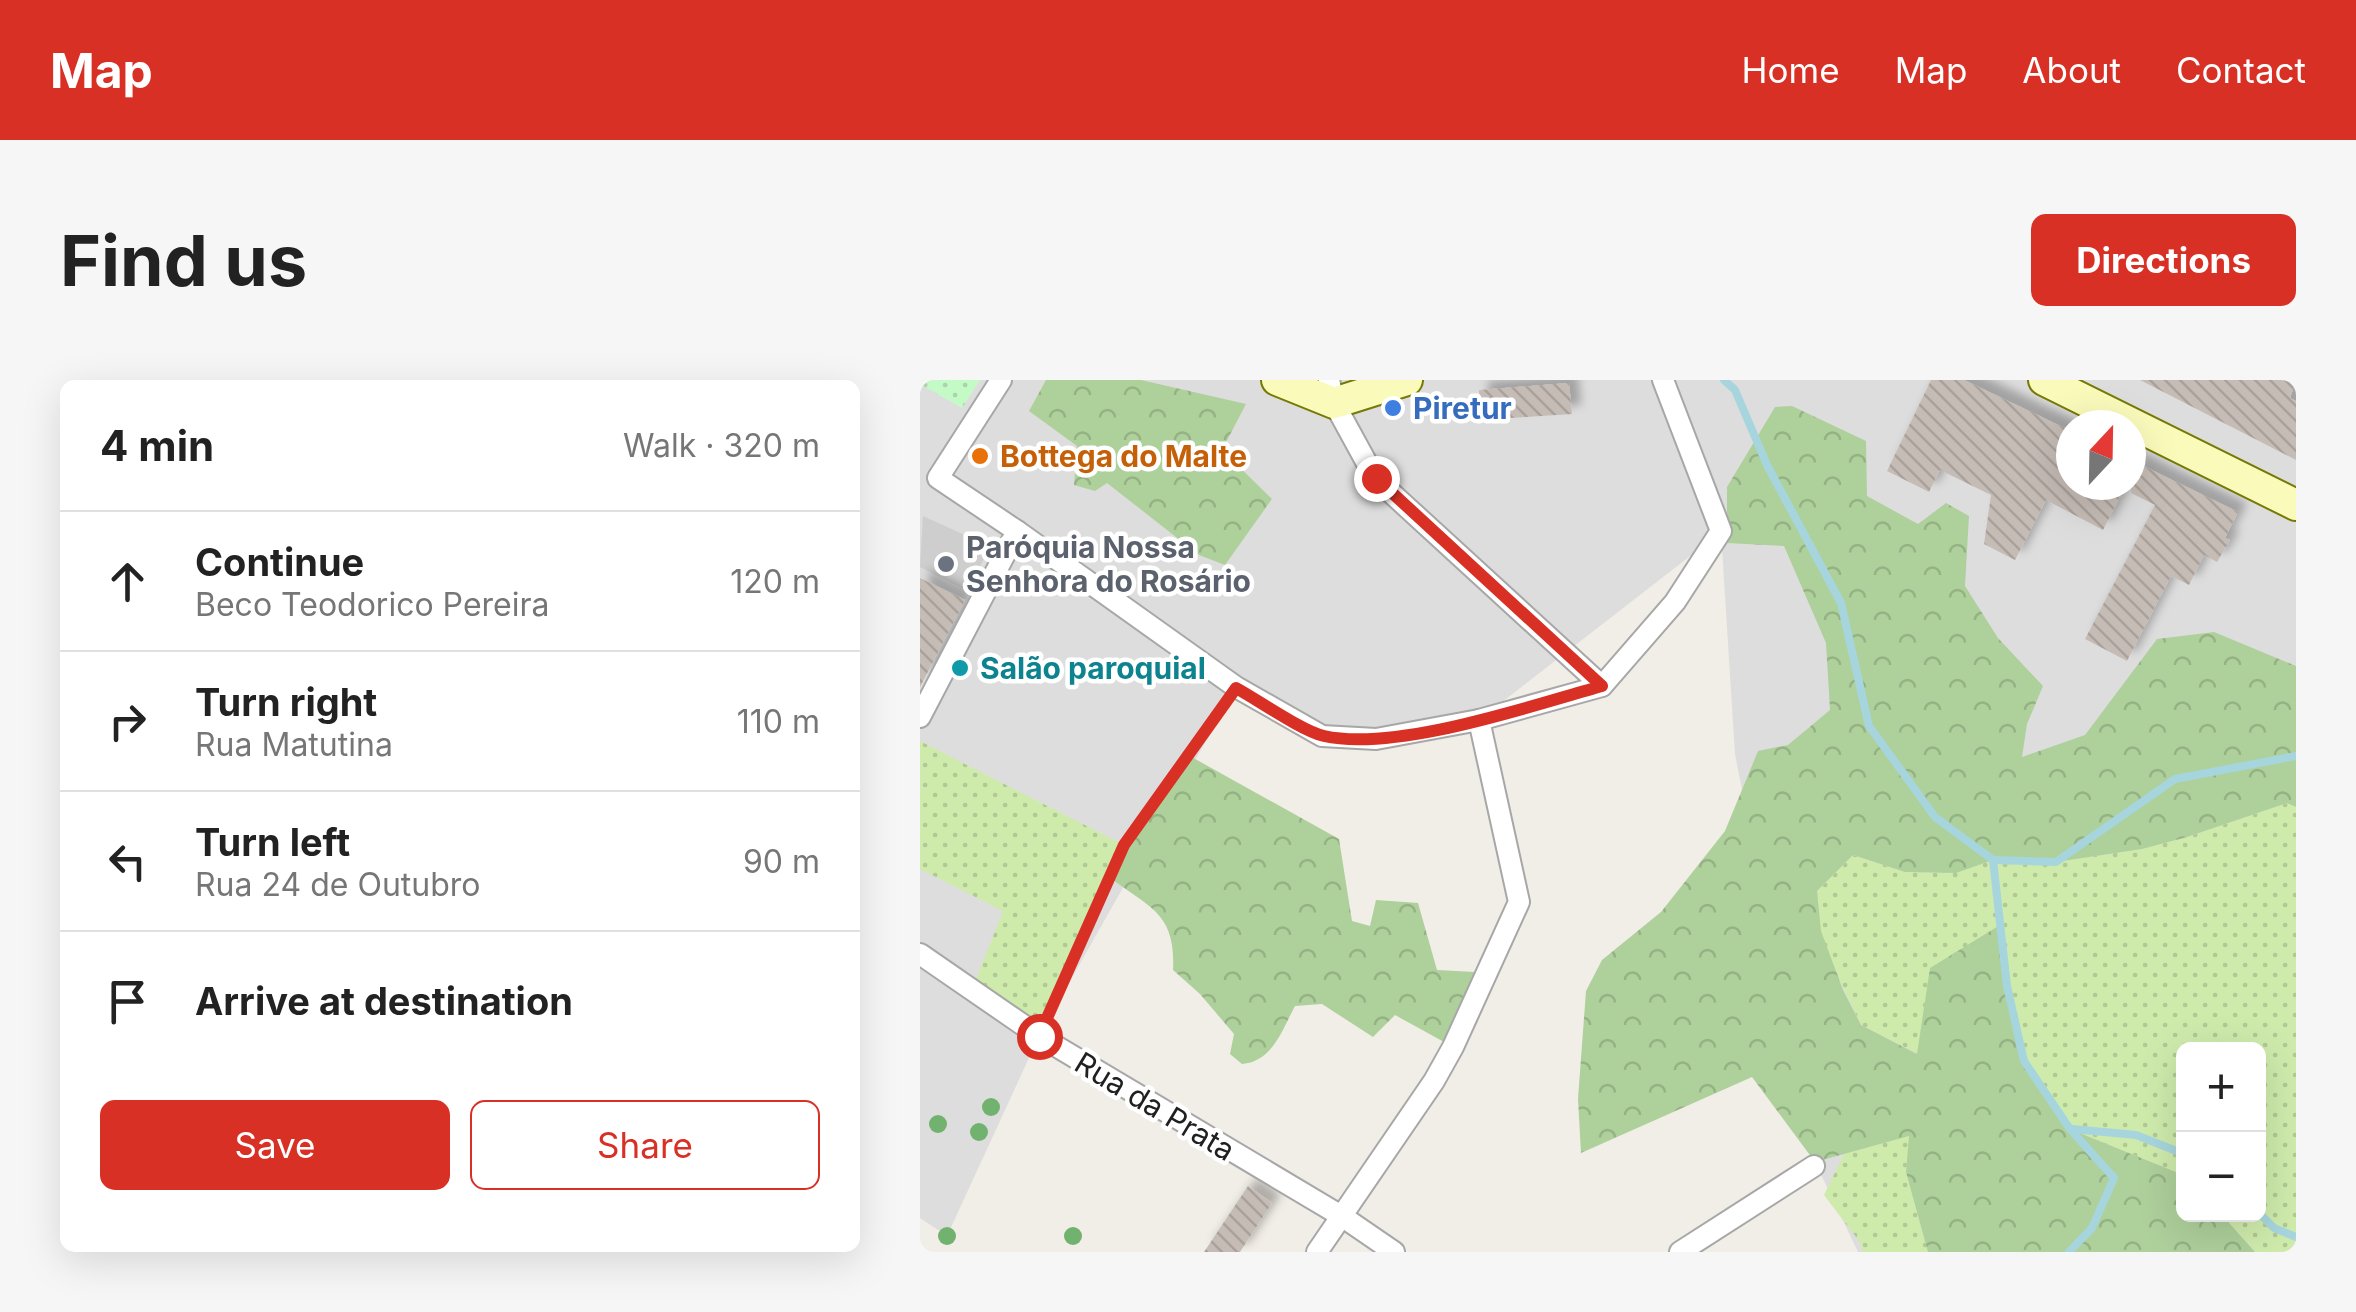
<!DOCTYPE html>
<html lang="en">
<head>
<meta charset="utf-8">
<style>
  :root { --surface:#fff; --page:#f6f6f6; --text:#222; --muted:#767676; --line:#e0e0e0; --accent:#d93025 }
  body { margin:0; font-family:Inter,sans-serif; background:var(--page); color:var(--text) }
  .controls { position:absolute; right:30px; bottom:30px; display:grid; overflow:hidden; border-radius:15px; box-shadow:0 10px 40px #0002 }
  .controls button { width:90px; height:90px; display:grid; place-items:center; padding:0; border:0; border-bottom:2px solid var(--line); background:var(--surface); color:var(--text); font:50px sans-serif }
  .compass { position:absolute; left:1136px; top:30px; width:90px; height:90px; border-radius:50%; background:var(--surface); box-shadow:0 10px 40px #0002; rotate:22deg }
  .stop { position:absolute; width:30px; height:30px; margin:-22px; border:8px solid #d93025; border-radius:50%; background:#fff }
  .stop.end { background:#d93025; border-color:#fff; box-shadow:0 2px 10px #0008 }
  .list { margin:0; padding:0; list-style:none }
  h2 { display:flex; justify-content:space-between; align-items:center; height:130px; margin:0; padding:0 40px; font-size:42px }
  h2 small { font-size:32px; font-weight:400; color:var(--muted) }
  .list li { display:grid; grid-template-columns:65px 1fr auto; gap:30px; align-items:center; box-sizing:border-box; height:140px; padding:0 40px; border-top:2px solid var(--line) }
  .list b { display:block; font-size:38px; white-space:nowrap }
  .list p { margin:0; font-size:32px; white-space:nowrap; color:var(--muted) }
  .list em { font-size:32px; font-style:normal; color:var(--muted) }
  .actions { display:flex; gap:20px; padding:30px 40px }
  .actions a { flex:1; padding:22px 0; border:2px solid var(--accent); border-radius:15px; text-align:center; font-size:35px; color:var(--accent) }
  .actions .main { background:var(--accent); color:#fff }
  .icon { flex:none; width:55px; height:55px; fill:none; stroke:currentColor; stroke-width:2; stroke-linecap:round; stroke-linejoin:round }
  .map { position:relative; flex:none; width:1376px; height:872px; overflow:hidden; border-radius:15px }
  header { display:flex; align-items:center; gap:60px; box-sizing:border-box; height:140px; padding:0 50px; background:var(--accent); color:#fff }
  header strong { font-size:48px }
  nav { display:flex; gap:55px; margin-inline-start:auto; font-size:35px }
  .intro { display:flex; align-items:center; justify-content:space-between; box-sizing:border-box; height:240px; padding:0 60px }
  h1 { margin:0; font-size:70px }
  .button { padding:25px 45px; border-radius:15px; background:var(--accent); color:#fff; font-size:35px; font-weight:700 }
  main { display:flex; gap:60px; padding:0 60px }
  aside { flex:1; background:var(--surface); border-radius:15px; box-shadow:0 10px 40px #0002 }
  .map>svg:first-child { display:block }
  .residential { fill:#dedddd; fill-rule:evenodd }
  .religious { fill:#cecece }
  .grass { fill:url(#grass-dots) }
  .forest { fill:url(#forest-crowns) }
  .park { fill:url(#park-dots) }
  .lines { fill:none; stroke-linecap:round; stroke-linejoin:round }
  .stream { stroke:#a7d5de; stroke-width:8 }
  .building { fill:url(#building-back-hatch); filter:url(#shadow) }
  .minor-casing { stroke:#a7a7a7; stroke-width:24 }
  .secondary-casing { stroke:#757a04; stroke-width:34 }
  .path { stroke:#fb736d; stroke-width:4; stroke-dasharray:5 5; stroke-linecap:butt }
  .minor { stroke:#fff; stroke-width:20 }
  .secondary { stroke:#fafabb; stroke-width:30 }
  .tree { fill:#72b26f }
  .route { stroke:#d93025; stroke-width:12 }
  .shop-dot { fill:#3f7fe0; stroke:#fff; stroke-width:4 }
  .food-dot { fill:#e8710a; stroke:#fff; stroke-width:4 }
  .worship-dot { fill:#6b7280; stroke:#fff; stroke-width:4 }
  .culture-dot { fill:#0f9aa8; stroke:#fff; stroke-width:4 }
  .labels { text-anchor:middle; dominant-baseline:central; stroke-width:9; stroke-linejoin:round; paint-order:stroke }
  .shop-label { font-size:30px; font-weight:bold; fill:#366cbe; stroke:#fff; text-anchor:start }
  .food-label { font-size:30px; font-weight:bold; fill:#c56008; stroke:#fff; text-anchor:start }
  .worship-label { font-size:30px; font-weight:bold; fill:#5b616d; stroke:#fff; text-anchor:start }
  .culture-label { font-size:30px; font-weight:bold; fill:#0d838f; stroke:#fff; text-anchor:start }
  .street-label { font-size:30px; fill:#202020; stroke:#fff }
</style>
</head>
<body>
<header>
<strong>Map</strong>
<nav><a>Home</a><a>Map</a><a>About</a><a>Contact</a></nav>
</header>
<div class="intro"><h1>Find us</h1><a class="button">Directions</a></div>
<main>
<aside>
<h2>4 min<small>Walk · 320 m</small></h2>
<ul class="list">
<li><svg class="icon" aria-label="ahead" viewBox="0 0 24 24"><path d="M12 20V5M6 11l6-6 6 6"/></svg><div><b>Continue</b><p>Beco Teodorico Pereira</p></div><em>120 m</em></li>
<li><svg class="icon" aria-label="right" viewBox="0 0 24 24"><path d="M7 20v-9h11M14 6l5 5-5 5"/></svg><div><b>Turn right</b><p>Rua Matutina</p></div><em>110 m</em></li>
<li><svg class="icon" aria-label="left" viewBox="0 0 24 24"><path d="M17 20v-9H6M10 6l-5 5 5 5"/></svg><div><b>Turn left</b><p>Rua 24 de Outubro</p></div><em>90 m</em></li>
<li><svg class="icon" aria-label="arrive" viewBox="0 0 24 24"><path d="M6 21V4h12l-3 4 3 4H6"/></svg><div><b>Arrive at destination</b></div></li>
</ul>
<div class="actions"><a class="main">Save</a><a>Share</a></div>
</aside>
<div class="map">
<svg width="1376" height="872" viewBox="0 0 1376 872">
  <defs>
    <pattern id="grass-dots" width="8" height="8" patternUnits="userSpaceOnUse" patternTransform="scale(2.5)"><rect width="8" height="8" fill="#cfebac"/><path d="M2 2h.1M6 6h.1" fill="none" stroke="#b1c994" stroke-width="1.8" stroke-linecap="round"/></pattern>
    <pattern id="forest-crowns" width="20" height="18" patternUnits="userSpaceOnUse" patternTransform="scale(2.5)"><rect width="20" height="18" fill="#aed09b"/><path d="M2 6a3 3 0 1 1 6 0M12 15a3 3 0 1 1 6 0" fill="none" stroke="#95b285"/></pattern>
    <pattern id="park-dots" width="8" height="8" patternUnits="userSpaceOnUse" patternTransform="scale(2.5)"><rect width="8" height="8" fill="#c4fac5"/><path d="M2 2h.1M6 6h.1" fill="none" stroke="#a8d6a9" stroke-width="1.8" stroke-linecap="round"/></pattern>
    <pattern id="building-back-hatch" width="6" height="6" patternUnits="userSpaceOnUse" patternTransform="scale(2.5)"><rect width="6" height="6" fill="#c6bcb6"/><path d="M-1 5l2 2M0 0l6 6M5-1l2 2" fill="none" stroke="#aaa19c"/></pattern>
    <filter id="shadow"><feDropShadow dx="9" dy="-9" stdDeviation="5" flood-color="#0004"/></filter>
  </defs>
  <rect width="100%" height="100%" fill="#f1ede7"/>
  <!-- residential -->
  <path class="residential" d="M0 0H1376V872H938L895 782 815 374 801 152 559 340 402 356 316 308 119 656 27 856 0 838ZM1151 45H1211V105H1151ZM1264 669H1338V834H1264Z"/>
  <!-- religious -->
  <polygon class="religious" points="3,136 71,167 46,210 0,187"/>
  <!-- grass -->
  <g class="grass">
    <polygon points="0,361 204,465 117,648 53,607 83,531 0,489"/>
    <polygon points="1367,423 1376,427 1376,872 1335,872 1302,835 1338,834 1338,669 1264,669 1263,795 1150,749 1104,681 1087,606 1080,545 998,674 941,645 902,563 897,511 933,475 985,492 1036,493 1073,480 1136,482 1222,469 1267,457"/>
    <polygon points="990,755 986,792 1008,872 943,872 939,861 904,815 924,774"/>
  </g>
  <!-- forest -->
  <g class="forest">
    <polygon points="126,0 221,0 326,24 302,70 352,119 305,185 279,175 187,103 175,111 154,105 157,66 109,31"/>
    <polygon points="872,26 946,61 947,116 998,144 1026,123 1049,136 1045,206 1078,258 1123,306 1107,344 1102,377 1165,355 1237,259 1294,252 1376,286 1376,427 1367,423 1267,457 1222,469 1136,482 1073,480 1036,493 985,492 933,475 897,511 901,551 923,610 941,645 997,674 1010,588 1080,545 1087,606 1104,681 1150,749 1263,795 1264,834 1302,835 1335,872 1008,872 986,792 989,756 895,782 832,697 661,773 658,719 666,611 682,580 741,532 805,451 838,371 868,365 910,330 906,263 864,166 807,163 807,107 855,27"/>
    <path d="M268 375 419 459 432 541 450 546 456 520 498 523 517 590 555 592 524 662 475 635 453 657 402 624 375 626C362 650 353 681 322 684L310 674 314 654 280 614 253 590C256 533 230 528 189 497Z"/>
  </g>
  <!-- park -->
  <polygon class="park" points="0,0 60,0 42,28 0,4"/>
  <g class="lines">
    <!-- stream -->
    <g class="stream">
      <polyline points="804,0 815,10 847,85 921,223 949,346 1015,437 1073,480 1087,606 1104,681 1150,749 1194,798 1172,848 1149,872"/>
      <polyline points="1073,480 1136,482 1255,399 1376,376"/>
      <polyline points="1152,749 1216,755 1264,774"/>
      <polyline points="1338,832 1354,848 1376,857"/>
    </g>
  </g>
  <!-- building -->
  <g class="building">
    <polygon points="1011,0 1044,0 1151,51 1151,105 1206,105 1183,150 1126,120 1095,180 1064,164 1071,115 1020,90 1009,112 967,91"/>
    <polygon points="1220,0 1376,0 1370,18 1376,21 1376,80"/>
    <polygon points="649,3 652,34 561,40 559,10"/>
    <polygon points="1211,80 1318,132 1305,158 1310,160 1297,182 1284,175 1269,205 1251,196 1207,281 1165,259 1235,125 1211,113"/>
    <polygon points="0,198 45,220 0,307"/>
    <polygon points="328,806 352,823 320,872 284,872"/>
  </g>
  <g class="lines">
    <!-- minor casing -->
    <g class="minor-casing">
      <g id="minor">
        <polyline points="81,0 18,98 97,151 316,307 402,356 456,359 559,340 682,306 755,222 801,151 743,0"/>
        <polyline points="409,0 414,23 455,98 682,306"/>
        <polyline points="0,337 97,151"/>
        <polyline points="0,574 119,656 423,837 474,872"/>
        <polyline points="397,872 514,701 533,667 599,522 559,340"/>
        <polyline points="760,872 894,786"/>
      </g>
    </g>
    <!-- secondary casing -->
    <g class="secondary-casing">
      <g id="secondary">
        <polyline points="357,0 414,23 487,0"/>
        <polyline points="1124,0 1376,125"/>
      </g>
    </g>
    <!-- path -->
    <polyline class="path" points="127,638 204,465 303,326"/>
    <!-- minor -->
    <use href="#minor" class="minor"/>
    <!-- secondary -->
    <use href="#secondary" class="secondary"/>
  </g>
  <!-- trees -->
  <g class="tree">
    <circle cx="71" cy="727" r="9"/>
    <circle cx="18" cy="744" r="9"/>
    <circle cx="59" cy="752" r="9"/>
    <circle cx="27" cy="856" r="9"/>
    <circle cx="153" cy="856" r="9"/>
  </g>
  <g class="lines">
    <!-- route -->
    <path class="route" d="M119 656 204 465 316 308C338 320 382 351 404 356 476 372 610 326 682 306L456 98"/>
  </g>
  <!-- markers -->
  <circle class="shop-dot" cx="473" cy="28" r="10"/>
  <circle class="food-dot" cx="60" cy="76" r="10"/>
  <circle class="worship-dot" cx="26" cy="184" r="10"/>
  <circle class="culture-dot" cx="40" cy="288" r="10"/>
  <g class="labels">
    <!-- shop labels -->
    <g class="shop-label">
      <text x="493" y="28">Piretur</text>
    </g>
    <!-- food labels -->
    <g class="food-label">
      <text x="80" y="76">Bottega do Malte</text>
    </g>
    <!-- worship labels -->
    <g class="worship-label">
      <text x="46" y="167">Paróquia Nossa<tspan x="46" dy="34">Senhora do Rosário</tspan></text>
    </g>
    <!-- culture labels -->
    <g class="culture-label">
      <text x="60" y="288">Salão paroquial</text>
    </g>
    <!-- street labels -->
    <g class="street-label">
      <text transform="translate(235 726) rotate(31)">Rua da Prata</text>
    </g>
  </g>
</svg>
<div class="controls">
<button>+</button>
<button>−</button>
</div>
<svg class="compass" viewBox="-18 -18 36 36"><path d="M0-13l5 13h-10z" fill="#e53935"/><path d="M0 13l5-13h-10z" fill="#767676"/></svg>
<div class="stop" style="left:119px;top:656px"></div>
<div class="stop end" style="left:456px;top:98px"></div>
</div>
</main>
</body>
</html>
